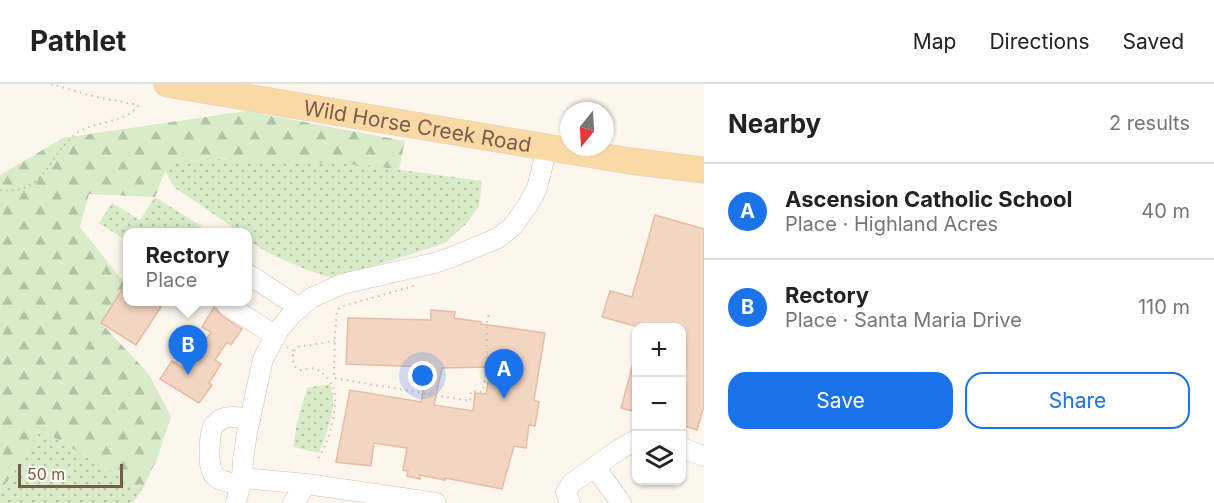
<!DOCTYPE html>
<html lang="en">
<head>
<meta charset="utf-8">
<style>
  :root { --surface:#fff; --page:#f2f2f2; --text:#222; --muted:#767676; --line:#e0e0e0; --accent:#1a73e8 }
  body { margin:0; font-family:Inter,sans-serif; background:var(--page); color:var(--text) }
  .controls { position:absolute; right:18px; bottom:18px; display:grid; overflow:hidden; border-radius:12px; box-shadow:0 2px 4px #0004 }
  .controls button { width:54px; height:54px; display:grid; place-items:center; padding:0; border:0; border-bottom:2px solid var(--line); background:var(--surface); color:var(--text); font:30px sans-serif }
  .compass { position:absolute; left:560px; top:18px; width:54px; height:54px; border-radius:50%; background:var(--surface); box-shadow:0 2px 4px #0004; rotate:198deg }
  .scale { position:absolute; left:18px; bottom:15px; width:105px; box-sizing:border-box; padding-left:6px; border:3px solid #7a5c4d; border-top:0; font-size:16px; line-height:21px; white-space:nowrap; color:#7a5c4d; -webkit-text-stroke:4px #fffaf3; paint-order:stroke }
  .you { position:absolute; left:423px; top:292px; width:21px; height:21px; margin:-15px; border:4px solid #fff; border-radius:50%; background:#1a73e8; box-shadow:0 0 0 9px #1a73e833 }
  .badge { display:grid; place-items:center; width:39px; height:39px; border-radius:50%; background:var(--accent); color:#fff; font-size:20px; font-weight:700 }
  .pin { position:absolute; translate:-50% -50px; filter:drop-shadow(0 2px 3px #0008) }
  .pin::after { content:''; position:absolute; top:32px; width:21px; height:18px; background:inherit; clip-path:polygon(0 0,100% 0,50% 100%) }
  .popup { position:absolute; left:123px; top:144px; width:129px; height:78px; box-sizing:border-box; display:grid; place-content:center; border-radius:12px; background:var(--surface); filter:drop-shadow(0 2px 4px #0005); font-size:20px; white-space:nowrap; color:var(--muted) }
  .popup b { font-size:22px; color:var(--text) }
  .popup::after { content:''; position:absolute; left:50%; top:100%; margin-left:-12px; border:12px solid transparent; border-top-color:var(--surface) }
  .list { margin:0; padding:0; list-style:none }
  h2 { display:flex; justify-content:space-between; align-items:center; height:78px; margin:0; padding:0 24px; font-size:26px }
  h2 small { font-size:20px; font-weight:400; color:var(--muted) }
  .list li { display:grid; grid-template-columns:39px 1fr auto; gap:18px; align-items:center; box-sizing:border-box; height:96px; padding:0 24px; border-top:2px solid var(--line) }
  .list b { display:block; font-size:22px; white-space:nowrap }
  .list p { margin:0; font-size:20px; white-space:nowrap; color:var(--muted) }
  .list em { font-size:20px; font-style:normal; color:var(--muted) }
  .actions { display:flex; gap:12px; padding:18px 24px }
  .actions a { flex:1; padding:14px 0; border:2px solid var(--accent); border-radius:18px; text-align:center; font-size:21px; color:var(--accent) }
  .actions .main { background:var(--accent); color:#fff }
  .icon { flex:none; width:33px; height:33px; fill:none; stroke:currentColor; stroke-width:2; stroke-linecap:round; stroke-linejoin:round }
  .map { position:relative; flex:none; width:704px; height:419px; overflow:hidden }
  header { display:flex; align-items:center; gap:36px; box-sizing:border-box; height:84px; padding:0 30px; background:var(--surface); border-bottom:2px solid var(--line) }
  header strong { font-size:28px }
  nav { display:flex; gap:33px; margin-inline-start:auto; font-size:21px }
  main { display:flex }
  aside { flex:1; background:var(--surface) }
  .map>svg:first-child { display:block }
  .forest { fill:url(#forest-firs) }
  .park { fill:url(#park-dots) }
  .building { fill:#f3d5c3; stroke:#e6bba3; stroke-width:1.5; fill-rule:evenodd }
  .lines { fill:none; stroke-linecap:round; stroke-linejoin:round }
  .minor-casing { stroke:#d1beb0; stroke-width:21 }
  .major-casing { stroke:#dad1cd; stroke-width:27 }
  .path { stroke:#d9b8a5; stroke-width:2; stroke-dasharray:1.5 4.5; stroke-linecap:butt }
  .minor { stroke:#fff; stroke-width:20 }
  .major { stroke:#fbd9a5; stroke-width:26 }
  .labels { text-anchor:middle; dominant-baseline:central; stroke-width:4.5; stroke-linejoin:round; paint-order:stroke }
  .street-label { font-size:21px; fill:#7a5c4d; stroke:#fffaf3 }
</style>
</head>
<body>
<header>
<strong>Pathlet</strong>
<nav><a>Map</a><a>Directions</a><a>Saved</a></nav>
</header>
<main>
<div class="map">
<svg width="704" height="419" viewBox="0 0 704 419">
  <defs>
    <pattern id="forest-firs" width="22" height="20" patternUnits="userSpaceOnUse" patternTransform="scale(1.5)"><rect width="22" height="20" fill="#d8ecc9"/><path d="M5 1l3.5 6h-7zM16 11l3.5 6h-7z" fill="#b4c2a5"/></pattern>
    <pattern id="park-dots" width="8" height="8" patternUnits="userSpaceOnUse" patternTransform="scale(1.5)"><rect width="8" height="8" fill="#d8ecc9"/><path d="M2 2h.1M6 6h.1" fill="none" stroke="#b4c2a5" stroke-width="1.8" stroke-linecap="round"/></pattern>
  </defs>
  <rect width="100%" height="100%" fill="#fdf6ec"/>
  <!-- forest -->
  <polygon class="forest" points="246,27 405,57 399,85 215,75 172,78 165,87 155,113 89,110 80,143 125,200 101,239 148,289 171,332 157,375 142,406 41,346 0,409 0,91 63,54"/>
  <!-- park -->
  <g class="park">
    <polygon points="215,75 366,81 482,97 479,122 466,140 445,159 334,195 307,186 266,168 248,155 248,148 240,148 174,103 165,87 172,78"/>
    <polygon points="155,113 201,142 197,148 128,148 128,158 99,139 112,119 140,136"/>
    <path d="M329 300C340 318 326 351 319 369L293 363 297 339 307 304Z"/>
    <polygon points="41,346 142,406 133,419 0,419 0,409"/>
  </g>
  <!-- building -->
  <g class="building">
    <polygon points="655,131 704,145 704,322 697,346 681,341 681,243 639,243 602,233 610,207 632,213"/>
    <polygon points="128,196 128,218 152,218 161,223 136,261 101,239"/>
    <polygon points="214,223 221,231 242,245 231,261 227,258 215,276 221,280 209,299 212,301 199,319 160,295 172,277 186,286 211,248 202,243"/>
    <path d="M431 226 455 228 454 234 481 238V240L545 249 534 316 539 318 535 342 529 341 526 364 514 362 502 405 445 394V396L420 391V395L407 392 408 387 403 386 407 364 374 359 371 382 336 378 350 306 421 318 428 283 346 280 348 234 431 236ZM491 283 486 310 475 309 473 327 434 321 442 284Z"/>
    <polygon points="633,280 636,281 636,328 621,324"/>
  </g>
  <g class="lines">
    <!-- minor casing -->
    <g class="minor-casing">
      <g id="minor">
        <polyline points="248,190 300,224"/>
        <polyline points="229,218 227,221 276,252"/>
        <polyline points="682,364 704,372"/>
        <polyline points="595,383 621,419"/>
        <polyline points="242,394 307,400 436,419"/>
        <path d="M240 401C232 399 220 398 214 391 207 383 209 349 214 341 216 339 220 336 222 335 230 331 241 334 250 335"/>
        <polyline points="236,419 242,394 243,376 247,349 263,275 278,247 292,230 311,214 342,200 434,179 450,174 498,154 513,142 528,121 537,104 547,63"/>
        <polyline points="293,419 307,400"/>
        <polyline points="570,419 566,408 572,399 620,365 636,356"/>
      </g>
    </g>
    <!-- major casing -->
    <g class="major-casing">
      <g id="major">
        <path id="s1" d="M167 0 630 77 704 86"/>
      </g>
    </g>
    <!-- path -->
    <g class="path">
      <polyline points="51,0 96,13 139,21"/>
      <path d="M0 106C47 111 47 71 77 49 96 36 124 40 139 21"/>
      <polyline points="414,202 340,223 337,227 335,249 334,294 470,317 471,307 482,308 486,290 487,239 489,229"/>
      <path d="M287 263 294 267C292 273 292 285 301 286 306 286 310 283 315 285 322 287 328 294 332 301 339 315 332 346 325 361 323 366 319 372 317 378"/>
      <polyline points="294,267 297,263 336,257"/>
    </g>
    <!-- minor -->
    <use href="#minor" class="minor"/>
    <!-- major -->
    <use href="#major" class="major"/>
  </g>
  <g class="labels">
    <!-- street labels -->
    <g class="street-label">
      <text stroke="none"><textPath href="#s1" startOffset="254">Wild Horse Creek Road</textPath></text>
    </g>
  </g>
</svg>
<div class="controls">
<button>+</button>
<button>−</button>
<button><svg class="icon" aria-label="layers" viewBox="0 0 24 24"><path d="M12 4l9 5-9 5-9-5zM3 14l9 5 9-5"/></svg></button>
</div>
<svg class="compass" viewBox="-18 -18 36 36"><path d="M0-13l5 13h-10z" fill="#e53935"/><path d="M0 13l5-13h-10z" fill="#767676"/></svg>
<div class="scale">50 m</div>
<div class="you"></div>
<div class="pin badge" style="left:504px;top:315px">A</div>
<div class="pin badge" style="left:188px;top:291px">B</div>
<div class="popup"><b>Rectory</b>Place</div>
</div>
<aside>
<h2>Nearby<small>2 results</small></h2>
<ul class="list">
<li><span class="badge">A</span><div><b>Ascension Catholic School</b><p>Place · Highland Acres</p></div><em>40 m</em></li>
<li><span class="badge">B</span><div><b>Rectory</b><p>Place · Santa Maria Drive</p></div><em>110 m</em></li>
</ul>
<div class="actions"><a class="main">Save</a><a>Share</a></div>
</aside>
</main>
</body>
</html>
